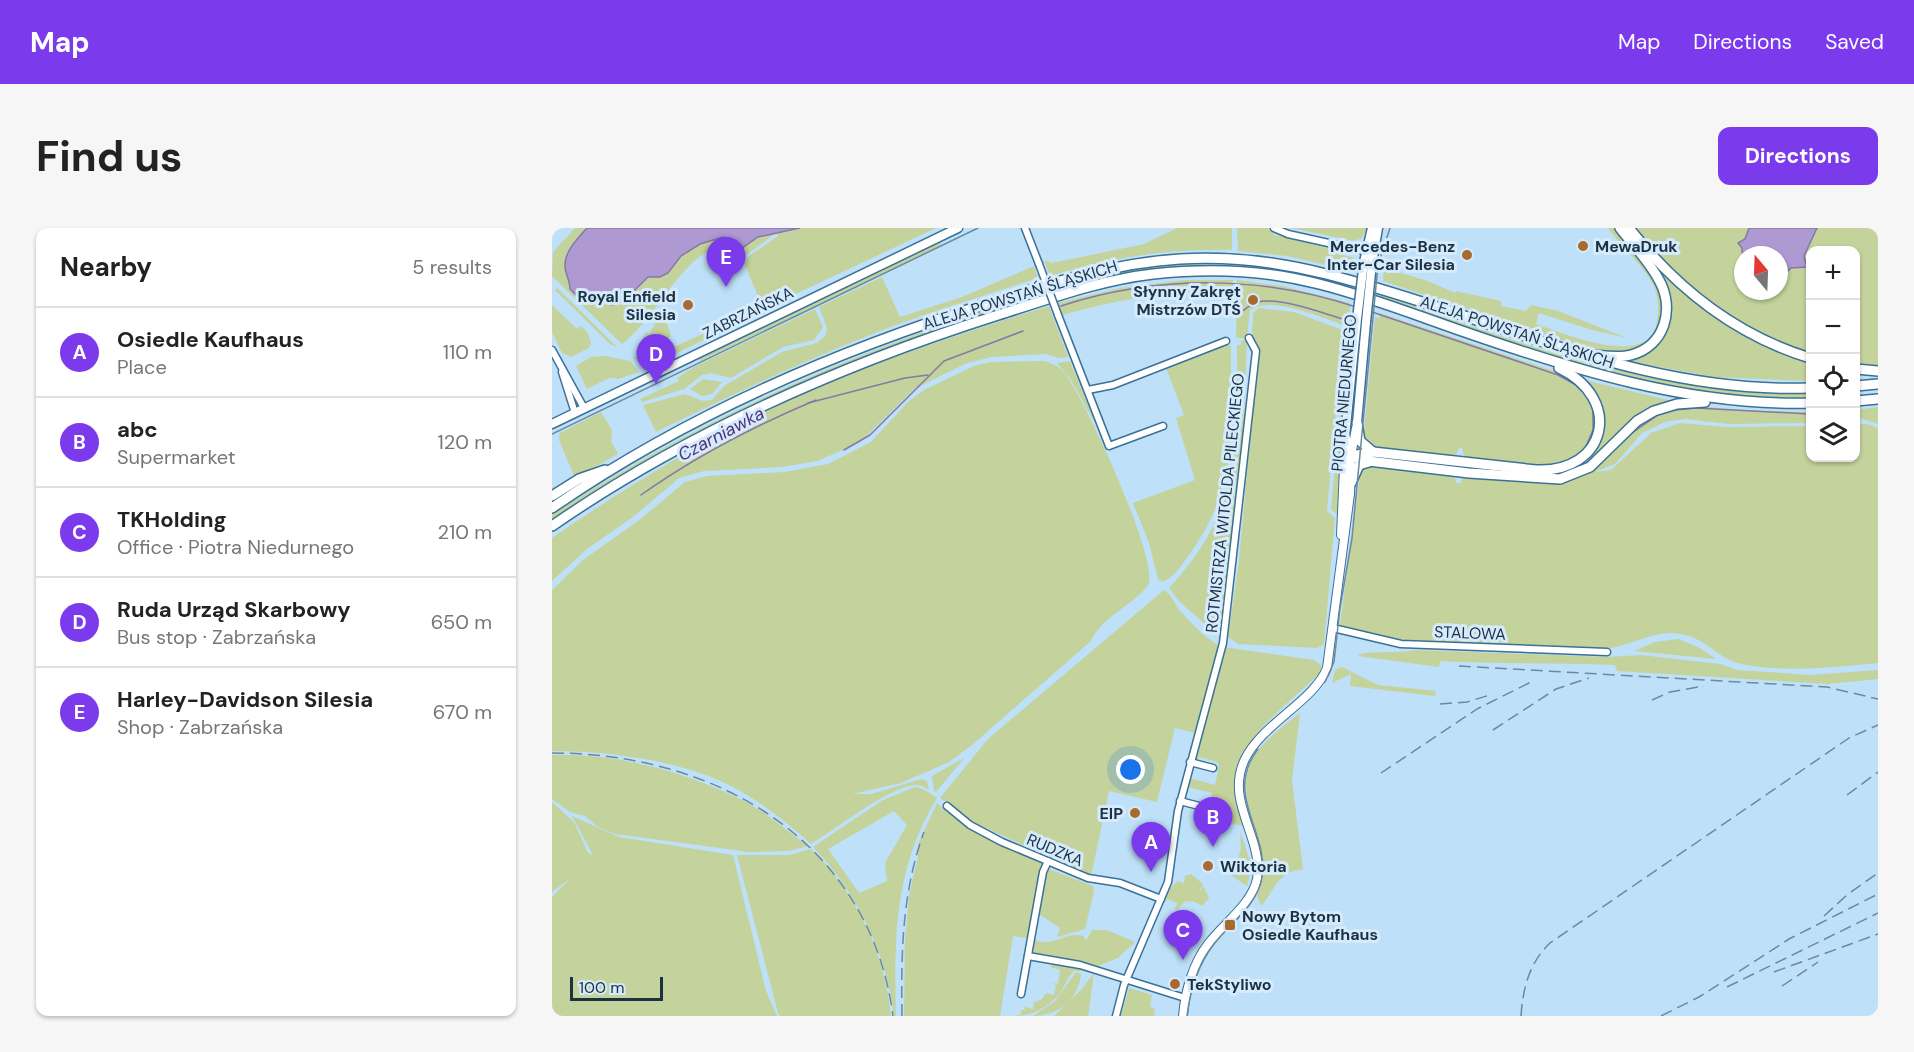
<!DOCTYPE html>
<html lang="en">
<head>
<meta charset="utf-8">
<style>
  :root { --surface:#fff; --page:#f6f6f6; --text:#222; --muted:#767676; --line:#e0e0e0; --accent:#7c3aed }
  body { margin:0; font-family:"DM Sans",sans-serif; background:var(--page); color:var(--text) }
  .controls { position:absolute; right:18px; top:18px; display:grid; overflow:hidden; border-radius:12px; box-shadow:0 2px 4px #0004 }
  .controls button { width:54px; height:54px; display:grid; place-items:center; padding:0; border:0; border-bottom:2px solid var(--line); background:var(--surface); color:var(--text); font:30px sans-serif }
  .compass { position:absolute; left:1182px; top:18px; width:54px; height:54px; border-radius:50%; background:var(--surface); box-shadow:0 2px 4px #0004; rotate:341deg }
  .scale { position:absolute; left:18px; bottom:15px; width:93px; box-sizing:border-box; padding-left:6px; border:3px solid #1b3243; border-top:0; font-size:16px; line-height:21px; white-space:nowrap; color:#1b3243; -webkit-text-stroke:4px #d5ebfd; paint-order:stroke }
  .you { position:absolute; left:579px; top:542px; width:21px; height:21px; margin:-15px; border:4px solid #fff; border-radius:50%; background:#1a73e8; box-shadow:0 0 0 9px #1a73e833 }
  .badge { display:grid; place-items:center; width:39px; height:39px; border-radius:50%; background:var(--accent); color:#fff; font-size:20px; font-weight:700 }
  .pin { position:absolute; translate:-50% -50px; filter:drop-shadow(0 2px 3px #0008) }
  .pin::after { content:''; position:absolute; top:32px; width:21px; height:18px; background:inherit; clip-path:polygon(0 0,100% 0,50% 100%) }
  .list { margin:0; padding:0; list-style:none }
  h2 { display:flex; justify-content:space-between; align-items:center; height:78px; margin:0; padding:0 24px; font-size:26px }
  h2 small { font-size:20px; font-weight:400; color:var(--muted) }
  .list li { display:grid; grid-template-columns:39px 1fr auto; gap:18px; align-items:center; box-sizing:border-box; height:90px; padding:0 24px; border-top:2px solid var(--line) }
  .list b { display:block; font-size:22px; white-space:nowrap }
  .list p { margin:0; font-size:20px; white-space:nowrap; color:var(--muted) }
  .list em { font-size:20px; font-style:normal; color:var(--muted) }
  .icon { flex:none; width:33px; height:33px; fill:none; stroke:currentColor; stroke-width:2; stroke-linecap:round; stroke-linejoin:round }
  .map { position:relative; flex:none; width:1326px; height:788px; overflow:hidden; border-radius:12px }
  header { display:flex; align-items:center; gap:36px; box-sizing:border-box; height:84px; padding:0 30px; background:var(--accent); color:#fff }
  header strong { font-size:28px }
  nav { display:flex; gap:33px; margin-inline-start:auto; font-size:21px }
  .intro { display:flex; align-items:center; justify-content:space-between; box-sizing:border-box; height:144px; padding:0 36px }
  h1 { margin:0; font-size:42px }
  .button { padding:15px 27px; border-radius:12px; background:var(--accent); color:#fff; font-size:21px; font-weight:700 }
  main { display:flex; gap:36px; padding:0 36px }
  aside { flex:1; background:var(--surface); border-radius:12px; box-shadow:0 2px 4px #0004 }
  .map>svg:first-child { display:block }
  .green { fill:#c3d39b; fill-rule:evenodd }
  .water { fill:#ae99d2; stroke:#827aa7; stroke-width:1.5 }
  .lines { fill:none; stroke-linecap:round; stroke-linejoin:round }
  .stream { stroke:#827aa7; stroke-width:1.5 }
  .minor-casing { stroke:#3a7197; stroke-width:9 }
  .tertiary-casing { stroke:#3a7197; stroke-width:10 }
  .secondary-casing { stroke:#3a7197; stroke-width:11 }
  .primary-casing { stroke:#3a7197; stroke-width:12 }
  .minor { stroke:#fff; stroke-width:6 }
  .tertiary { stroke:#fff; stroke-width:8 }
  .secondary { stroke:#fff; stroke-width:8 }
  .primary { stroke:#fff; stroke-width:9 }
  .tram { stroke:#6c899e; stroke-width:1.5 }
  .rail { stroke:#6c899e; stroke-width:1.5; stroke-dasharray:12 6; stroke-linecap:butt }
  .minor-bridge-casing { stroke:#3a7197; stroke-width:9; stroke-linecap:butt }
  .secondary-bridge-casing { stroke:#3a7197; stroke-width:11; stroke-linecap:butt }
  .minor-bridge { stroke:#fff; stroke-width:6 }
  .secondary-bridge { stroke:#fff; stroke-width:8 }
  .poi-dot { fill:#a86a30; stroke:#d5ebfd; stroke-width:2 }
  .labels { text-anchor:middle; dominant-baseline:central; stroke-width:6; stroke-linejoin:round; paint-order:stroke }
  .poi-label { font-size:16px; font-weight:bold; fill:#1b3243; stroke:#d5ebfd; text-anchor:end }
  .street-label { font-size:16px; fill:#1b3243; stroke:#d5ebfd }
  .water-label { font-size:18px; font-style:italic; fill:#513479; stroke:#d5ebfd }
</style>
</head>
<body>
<header>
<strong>Map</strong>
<nav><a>Map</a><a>Directions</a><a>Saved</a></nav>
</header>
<div class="intro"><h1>Find us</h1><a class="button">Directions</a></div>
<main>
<aside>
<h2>Nearby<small>5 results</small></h2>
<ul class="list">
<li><span class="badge">A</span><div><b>Osiedle Kaufhaus</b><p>Place</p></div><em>110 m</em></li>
<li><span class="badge">B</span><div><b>abc</b><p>Supermarket</p></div><em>120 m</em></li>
<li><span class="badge">C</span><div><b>TKHolding</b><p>Office · Piotra Niedurnego</p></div><em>210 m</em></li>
<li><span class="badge">D</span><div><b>Ruda Urząd Skarbowy</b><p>Bus stop · Zabrzańska</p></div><em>650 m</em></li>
<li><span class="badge">E</span><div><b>Harley-Davidson Silesia</b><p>Shop · Zabrzańska</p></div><em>670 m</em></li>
</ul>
</aside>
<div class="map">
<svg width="1326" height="788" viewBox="0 0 1326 788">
  <rect width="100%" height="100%" fill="#bee0f9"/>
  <!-- green -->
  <g class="green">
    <path d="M23 0H35C2 37 8 45 44 75L48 72 61 77C79 70 87 46 108 49 125 34 142 12 166 9 174 8 184 13 193 14 200 14 205 10 211 8 223 5 238 5 248 0H384L216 79 209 75 192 35 197 28 226 8 224 5 189 31C178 23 166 19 154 25 127 38 97 97 70 116L0 48 1 24Z"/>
    <path d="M625 0H680V22C617 20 558 30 498 48L492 32 500 35 592 16Z"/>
    <polygon points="685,0 716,0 722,7 788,21 788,26 802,30 801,43 735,28 686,23"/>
    <polygon points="739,0 815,0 810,10 802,13"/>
    <path d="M1056 0H1064C1077 17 1098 36 1106 56 1125 105 1088 133 1042 123L831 53 832 40 876 53 903 65 904 63 949 73V78L974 83 979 77 1006 83 1075 110 1040 102 987 85 984 96C1012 105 1098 143 1105 93 1107 79 1107 66 1099 53 1088 34 1069 19 1056 0Z"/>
    <polygon points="1074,0 1142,73 1258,133 1258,153 1162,149 1075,133 1084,129 1118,89 1118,71"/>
    <path d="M1080 0H1197L1189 28 1191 63H1227C1227 46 1237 38 1254 39L1252 28 1265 0H1326V140L1304 137V22H1258V127L1191 99 1139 63Z"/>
    <polygon points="388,14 389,18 148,133 147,131"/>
    <path d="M627 36C686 35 742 43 800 59L799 61 749 49 587 44 503 63 502 60 567 44Z"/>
    <path d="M482 38 486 50C437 66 387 81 338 99 258 130 181 166 104 204L91 177 133 166 151 173 160 172 172 158 230 124 265 115 273 108 275 100 267 79 330 49 348 89 410 69Z"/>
    <path d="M633 52H681V64C622 61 567 71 510 87L506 75 568 60Z"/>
    <path d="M685 52 730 58 798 75 797 95 794 98C770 90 719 67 698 82L695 110H684Z"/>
    <polygon points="5,60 65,119 58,116 3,62"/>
    <path d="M491 64 492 67C319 119 150 188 0 291V287C154 186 315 118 491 64Z"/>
    <path d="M829 67C969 115 1108 169 1258 166V170C1206 169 1156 166 1104 156 1012 139 918 101 829 71Z"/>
    <polygon points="0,77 25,101 29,98 36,105 39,115 37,120 19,129 10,125 0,104"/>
    <path d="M497 78 516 129 508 130 492 126 440 129 415 135 362 161 307 215 265 233 230 239 152 243 127 250 81 289 35 321 0 353V310C65 265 132 224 203 188 297 142 397 109 497 78Z"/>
    <polygon points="707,80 742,84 796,104 795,113 789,126 775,283 783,290 772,416 765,420 686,416 676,409 687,333 706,124 700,110 701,85"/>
    <polygon points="263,81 271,99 262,112 231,119 179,150 158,145 150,147 132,161 90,174 88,171 127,153 125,150 142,139"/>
    <polygon points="201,83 201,88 94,140 81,130 83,128 89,134"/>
    <polygon points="828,85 1002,143 1023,153 1042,178 1044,199 1039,214 1029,227 997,239 913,232 910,220 907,220 903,230 821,221 811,213 823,89 827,90"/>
    <polygon points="105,92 115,96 119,108 113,113 111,109 100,115 102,118 94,121 88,115 94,104 97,106"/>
    <path d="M695 112 690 243 669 399 664 406 627 373 617 360C690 282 686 217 685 117H689V113Z"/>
    <polygon points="798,114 787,235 786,287 779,281 793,127"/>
    <path d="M673 117 679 118C678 195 688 254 641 321 633 333 623 349 610 354L606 351 597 315 581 275 643 252 624 190 632 187 614 140Z"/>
    <polygon points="53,128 78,133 87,144 66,151 57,150 35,161 24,138 39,129"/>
    <path d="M492 133C500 135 506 138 512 144 534 173 604 325 597 356 581 378 550 388 539 413L420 517 397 534 349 555 300 566H319L370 551 375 553 377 562C373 559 369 557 364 557 340 557 282 602 259 616 226 586 186 556 142 543 98 529 46 523 0 523V362L31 332 86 293 133 254 155 248 233 244 276 236 319 214 357 173 372 162 422 138 438 134Z"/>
    <polygon points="518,133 544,197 519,152 505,135"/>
    <polygon points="151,151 170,154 160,166 150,168 138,161"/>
    <polygon points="1032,152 1120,173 1109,177 1032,240 999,249 809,230 810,227 1010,243 1026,236 1044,216 1043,165"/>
    <path d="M1144 178 1191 182 1258 184V195L1177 196 1133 191 1113 194 1090 205 1063 236 1043 244 1059 242 1099 205 1128 195 1174 199 1258 198V230H1304V196H1315L1326 200V435C1282 439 1234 445 1190 436 1163 431 1154 406 1120 405 1096 405 1074 420 1049 421 1013 423 807 417 788 397L809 240 818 237 902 247 904 255H908L912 248 995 256 1022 251 1035 245 1081 200 1113 181Z"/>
    <polygon points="1326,179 1326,196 1304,189 1304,182"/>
    <polygon points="49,184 60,202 59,213 66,226 23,250 7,212 8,205"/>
    <path d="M612 362C620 366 623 378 630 385 641 397 654 411 668 418L643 505 623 500 605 574 557 563 539 648 421 594 388 570 436 511Z"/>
    <polygon points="1126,411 1146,419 1164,431 1082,423 1103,414"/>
    <path d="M671 419 762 432 770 438 766 447C720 491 661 527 691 598L674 594 675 588 662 585 659 574 660 565 635 559 637 550 663 557 667 538 665 534 647 529 646 533 642 532Z"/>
    <path d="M862 422 1056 429 1089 427 1168 436 1185 442 1260 447 1326 442V451L1276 456 1065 443 1063 437C1004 435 947 436 888 433L887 439 806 428C810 422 849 426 862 422Z"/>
    <polygon points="790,439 826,457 884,463 883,468 798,458 799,446 780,455 783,442"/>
    <path d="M748 485 740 552 751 642C727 640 722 664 709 678L705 667C713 651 712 636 707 618 686 547 685 532 748 485Z"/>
    <path d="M0 527C59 524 135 544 188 571 213 583 234 602 256 618L237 623 197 624 63 606 46 599 33 588 18 584 0 571Z"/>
    <polygon points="412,530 384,564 382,563 380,548"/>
    <path d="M363 559 371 561 385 570C342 640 342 709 344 788H342C334 725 306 665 261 619L331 572ZM342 583 355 597 333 635 335 653 307 665 276 621Z"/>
    <polygon points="0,574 22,594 36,625 41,627 20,588 67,609 181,627 214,763 225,788 0,788 0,669 19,650 0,664"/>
    <path d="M385 575C416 604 452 620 491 635L477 710 461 708 448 788H352L353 714 357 668 366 629V616Z"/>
    <polygon points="688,603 700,639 695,658 670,641 670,633 685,636 689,620"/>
    <path d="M259 621C304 664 333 726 339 788H228L226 785 185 627H238Z"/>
    <polygon points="497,641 541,658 542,663 533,701 505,709 508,700 487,686 494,644"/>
    <polygon points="639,646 652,657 645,664 652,659 657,670 650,678 641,673 632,674 625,682 623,681 625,675 613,670 615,663 626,653 632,655 633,648"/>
    <path d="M540 702H555L583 714 566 730 546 738 481 724 483 712C503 720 512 703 532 708L534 713Z"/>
    <path d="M500 735 541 743H522C516 748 515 754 511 760 501 777 482 788 463 788L469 786V782H473L472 779 481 781 482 774 489 772 494 765 502 767 504 757 499 755 506 756 508 741 499 740Z"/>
    <path d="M524 744 529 746C525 779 498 788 481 788L503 773Z"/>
    <polygon points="542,745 536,788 502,788 530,761"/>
    <polygon points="577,760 600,767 598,779 603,781 602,788 569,788"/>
  </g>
  <!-- water -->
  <g class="water">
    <path d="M35 0H248L206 9 190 20 171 9 148 16 129 28 116 45 108 49H96L78 67 61 77 49 72 32 75 18 61C18 52 13 46 13 38 12 24 26 10 35 0Z"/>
    <polygon points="1197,0 1265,0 1252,28 1255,39 1239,40 1227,52 1227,27 1191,27 1191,38 1190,20 1186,15 1193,11"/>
  </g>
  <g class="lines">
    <!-- stream -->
    <g class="stream">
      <path d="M509 78C605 47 708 47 804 79"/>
      <path d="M689 84C694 81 700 75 705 74 730 69 770 85 794 92"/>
      <polyline points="820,84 1006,147 1026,158"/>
      <polyline points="256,175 353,150 376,147"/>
      <polyline points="1122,182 1144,180 1258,186"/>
      <polyline points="1304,184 1306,183"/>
      <polyline points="1080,205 1106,187"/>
      <polyline points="1034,218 1041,202 1041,183"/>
      <polyline points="292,222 318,207 392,133 471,103"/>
      <path d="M89 267C144 228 202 198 264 172"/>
    </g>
    <!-- minor casing -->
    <g class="minor-casing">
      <g id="minor">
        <polyline points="473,0 487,36"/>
        <polyline points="722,0 736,6 817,24"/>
        <polyline points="506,87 557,218 611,198"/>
        <polyline points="0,122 32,180"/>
        <polyline points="10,144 23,185"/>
        <polyline points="536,162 561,157 674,113"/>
        <polyline points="781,400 849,416 1055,424"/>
        <polyline points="638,534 661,540"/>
        <polyline points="628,573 651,579"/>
        <polyline points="395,578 418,597 450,614 536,650 568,655 609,671"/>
        <polyline points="476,728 528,737 633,770"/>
        <polyline points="469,766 491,644 496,633"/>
        <polyline points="564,788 572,757 616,654 626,583 671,415 704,123 697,110"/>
      </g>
    </g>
    <!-- tertiary casing -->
    <g class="tertiary-casing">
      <g id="tertiary">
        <polyline points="789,307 793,217"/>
        <path d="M631 788C633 764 641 735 656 716 671 696 700 676 705 651 712 610 672 574 693 531 711 495 762 473 775 440L798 266 799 228 804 200"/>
      </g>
    </g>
    <!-- secondary casing -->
    <g class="secondary-casing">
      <g id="secondary">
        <polyline points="812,34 820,0"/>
        <polyline points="820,35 826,0"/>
        <polyline points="805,195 814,94"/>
        <polyline points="0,196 406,0"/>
        <polyline points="793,208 805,91"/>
      </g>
    </g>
    <!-- primary casing -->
    <g class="primary-casing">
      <g id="primary">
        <path d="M1077 0C1125 61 1183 107 1258 130"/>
        <path d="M1042 127C1054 128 1067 130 1079 127 1113 118 1123 81 1107 52 1097 33 1081 17 1068 0"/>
        <polyline points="1304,141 1326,143"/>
        <polyline points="1304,158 1326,156"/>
        <polyline points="1304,173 1326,171"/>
        <polyline points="805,195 808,213 821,224"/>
        <polyline points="793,208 796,223 808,232 917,245 1008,251 1038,239 1085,193 1102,183 1125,176 1153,174"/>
        <path d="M791 237 799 228 821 224 984 242C1055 245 1072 171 1007 140"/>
        <polyline points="799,255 807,237 817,234"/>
        <polyline points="0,268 27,251 53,242"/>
        <path d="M0 280C133 188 286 122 440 74 501 54 563 35 628 31 677 28 727 34 774 46 938 87 1085 166 1258 160"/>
        <path d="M0 298C136 204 289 137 446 87 497 71 548 52 601 46 656 40 714 42 767 56 815 68 861 86 907 102 1022 142 1136 178 1258 175"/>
      </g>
    </g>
    <!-- minor -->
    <use href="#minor" class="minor"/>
    <!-- tertiary -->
    <use href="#tertiary" class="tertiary"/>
    <!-- secondary -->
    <use href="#secondary" class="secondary"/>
    <!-- primary -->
    <use href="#primary" class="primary"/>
    <!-- tram -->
    <g class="tram">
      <polyline points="0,206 426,0"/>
      <polyline points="773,454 782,434 788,380 800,310 826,37 838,0"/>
      <path d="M635 788C638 762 646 737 662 716 678 695 706 677 710 649 717 603 671 567 706 521"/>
    </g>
    <!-- rail -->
    <g class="rail">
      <polyline points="907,438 1275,459 1326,471"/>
      <polyline points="1100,472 1118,464 1152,458"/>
      <polyline points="888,476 915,474 938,467"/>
      <polyline points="941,502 1004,461 1037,450"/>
      <path d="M0 525C165 525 318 614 341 788"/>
      <polyline points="829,545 925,481 981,453"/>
      <polyline points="1295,567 1326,544"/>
      <polyline points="1272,688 1296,666 1326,645"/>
      <polyline points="1222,744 1326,706"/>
      <polyline points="1230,758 1266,734"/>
      <polyline points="1175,759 1326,685"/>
      <path d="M350 788C349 725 350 664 372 604"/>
      <path d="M969 788C971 760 977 735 998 715L1297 510 1326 497"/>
      <polyline points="1109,788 1147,769 1237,711 1326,666"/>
    </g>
    <!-- minor-bridge casing -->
    <g class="minor-bridge-casing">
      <polyline id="minor-bridge" points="487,36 506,87"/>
    </g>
    <!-- secondary-bridge casing -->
    <g class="secondary-bridge-casing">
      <g id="secondary-bridge">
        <polyline points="805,91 812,34"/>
        <polyline points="814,94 820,35"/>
      </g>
    </g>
    <!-- minor-bridge -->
    <use href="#minor-bridge" class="minor-bridge"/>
    <!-- secondary-bridge -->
    <use href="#secondary-bridge" class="secondary-bridge"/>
  </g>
  <!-- markers -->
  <g class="poi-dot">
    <circle cx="1031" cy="18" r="6"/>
    <circle cx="915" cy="27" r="6"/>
    <circle cx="701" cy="72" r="6"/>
    <circle cx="136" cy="77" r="6"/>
    <circle cx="583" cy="585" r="6"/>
    <circle cx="656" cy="638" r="6"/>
    <rect x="672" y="691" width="12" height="12" rx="3"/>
    <circle cx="623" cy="756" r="6"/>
  </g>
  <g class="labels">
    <!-- poi labels -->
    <g class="poi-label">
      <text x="903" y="18">Mercedes-Benz<tspan x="903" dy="18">Inter-Car Silesia</tspan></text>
      <text x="1043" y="18" text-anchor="start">MewaDruk</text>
      <text x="689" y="63">Słynny Zakręt<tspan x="689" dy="18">Mistrzów DTŚ</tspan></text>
      <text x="124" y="68">Royal Enfield<tspan x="124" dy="18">Silesia</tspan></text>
      <text x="571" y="585">EIP</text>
      <text x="668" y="638" text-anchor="start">Wiktoria</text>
      <text x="690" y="688" text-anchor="start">Nowy Bytom<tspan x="690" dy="18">Osiedle Kaufhaus</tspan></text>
      <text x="635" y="756" text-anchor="start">TekStyliwo</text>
    </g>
    <!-- street labels -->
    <g class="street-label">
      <text transform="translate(468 67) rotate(-17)">ALEJA POWSTAŃ ŚLĄSKICH</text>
      <text transform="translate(196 85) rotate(-26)">ZABRZAŃSKA</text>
      <text transform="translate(965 104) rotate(18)">ALEJA POWSTAŃ ŚLĄSKICH</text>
      <text transform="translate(792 165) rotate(-85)">PIOTRA NIEDURNEGO</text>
      <text transform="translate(673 275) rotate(-84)">ROTMISTRZA WITOLDA PILECKIEGO</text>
      <text transform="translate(918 405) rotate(2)">STALOWA</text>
      <text transform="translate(503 622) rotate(23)">RUDZKA</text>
    </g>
    <!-- water labels -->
    <g class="water-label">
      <text transform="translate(169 206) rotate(-28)">Czarniawka</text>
    </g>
  </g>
</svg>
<div class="controls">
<button>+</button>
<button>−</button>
<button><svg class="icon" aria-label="locate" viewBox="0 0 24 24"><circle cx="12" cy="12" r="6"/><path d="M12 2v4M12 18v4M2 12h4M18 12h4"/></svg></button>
<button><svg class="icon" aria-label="layers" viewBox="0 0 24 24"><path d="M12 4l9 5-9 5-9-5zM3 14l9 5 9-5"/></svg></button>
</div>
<svg class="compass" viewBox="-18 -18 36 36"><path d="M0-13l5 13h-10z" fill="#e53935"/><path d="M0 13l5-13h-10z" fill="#767676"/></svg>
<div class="scale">100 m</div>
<div class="you"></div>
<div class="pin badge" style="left:599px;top:644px">A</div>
<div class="pin badge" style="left:661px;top:619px">B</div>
<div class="pin badge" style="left:631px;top:732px">C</div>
<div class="pin badge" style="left:104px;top:156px">D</div>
<div class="pin badge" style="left:174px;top:59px">E</div>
</div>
</main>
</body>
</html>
